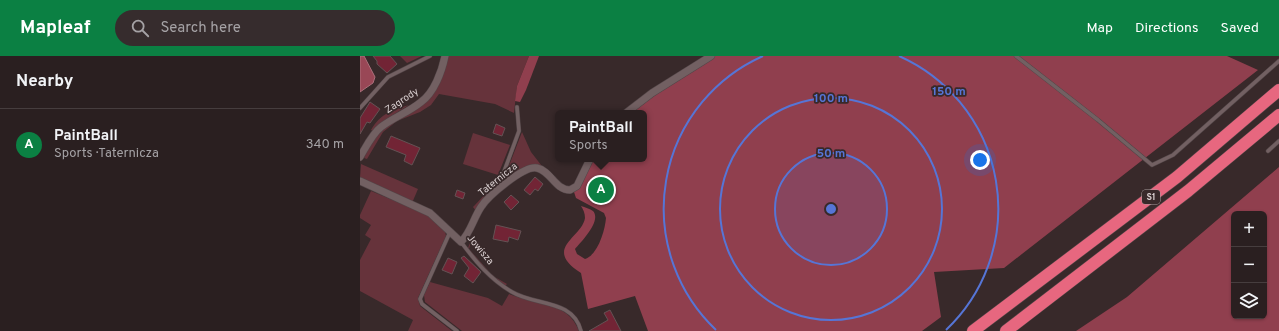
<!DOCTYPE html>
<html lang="en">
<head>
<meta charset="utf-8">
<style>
  :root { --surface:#2a1f20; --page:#362c2d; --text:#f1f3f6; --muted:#a5a2a5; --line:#463d3e; --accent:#0b8043 }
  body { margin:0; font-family:Overpass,sans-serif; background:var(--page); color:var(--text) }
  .controls { position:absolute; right:12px; bottom:12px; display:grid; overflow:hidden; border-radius:6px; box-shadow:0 1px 3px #0004 }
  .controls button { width:36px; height:36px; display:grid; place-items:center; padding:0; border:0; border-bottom:1px solid var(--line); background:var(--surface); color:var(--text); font:20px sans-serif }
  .you { position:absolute; left:620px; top:104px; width:14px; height:14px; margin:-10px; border:3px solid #fff; border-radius:50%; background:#1a73e8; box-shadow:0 0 0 6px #1a73e833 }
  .badge { display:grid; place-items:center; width:26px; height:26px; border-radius:50%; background:var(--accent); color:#fff; font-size:13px; font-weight:700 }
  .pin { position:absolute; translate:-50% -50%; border:2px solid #fff; box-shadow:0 1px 4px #0006 }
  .popup { position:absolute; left:195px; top:54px; width:92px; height:52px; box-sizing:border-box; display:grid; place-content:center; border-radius:6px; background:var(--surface); filter:drop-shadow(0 1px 3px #0005); font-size:13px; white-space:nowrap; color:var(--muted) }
  .popup b { font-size:15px; color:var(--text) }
  .popup::after { content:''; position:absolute; left:50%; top:100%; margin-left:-8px; border:8px solid transparent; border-top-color:var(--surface) }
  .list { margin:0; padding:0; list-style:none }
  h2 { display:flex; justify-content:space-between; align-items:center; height:52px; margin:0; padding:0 16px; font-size:17px }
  h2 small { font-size:13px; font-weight:400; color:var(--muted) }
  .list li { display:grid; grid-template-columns:26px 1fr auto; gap:12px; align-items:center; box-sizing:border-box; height:72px; padding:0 16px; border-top:1px solid var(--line) }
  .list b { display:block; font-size:15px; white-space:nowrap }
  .list p { margin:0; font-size:13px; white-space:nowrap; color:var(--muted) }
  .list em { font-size:13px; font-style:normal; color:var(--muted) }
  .icon { flex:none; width:22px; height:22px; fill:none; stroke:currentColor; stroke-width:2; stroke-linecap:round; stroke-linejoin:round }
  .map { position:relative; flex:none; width:919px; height:275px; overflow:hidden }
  header { display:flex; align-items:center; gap:24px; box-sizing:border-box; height:56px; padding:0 20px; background:var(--accent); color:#fff }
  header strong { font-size:19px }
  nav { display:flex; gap:22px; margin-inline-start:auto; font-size:14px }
  .search { width:280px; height:36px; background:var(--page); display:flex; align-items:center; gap:10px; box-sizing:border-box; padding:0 14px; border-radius:22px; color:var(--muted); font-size:15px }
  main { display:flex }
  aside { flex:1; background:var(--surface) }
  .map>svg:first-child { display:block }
  .green { fill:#66333b }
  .forest { fill:#903f4e; fill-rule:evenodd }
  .water { fill:#994756; stroke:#ac707b }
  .building { fill:#722435; stroke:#645254 }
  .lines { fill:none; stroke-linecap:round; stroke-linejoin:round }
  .lane-casing { stroke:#534648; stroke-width:4.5 }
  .street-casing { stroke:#534648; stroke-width:8 }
  .highway-casing { stroke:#534648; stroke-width:13 }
  .lane { stroke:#726062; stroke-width:3.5 }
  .street { stroke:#726062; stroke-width:7 }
  .highway { stroke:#e7677f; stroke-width:12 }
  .ring { fill:none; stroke:#5675d6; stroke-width:2 }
  .labels { text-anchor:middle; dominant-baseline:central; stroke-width:3.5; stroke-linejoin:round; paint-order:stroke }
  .shield { fill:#38292a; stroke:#a99e9f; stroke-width:1 }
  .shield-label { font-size:9px; font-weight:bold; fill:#dad0d1 }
  .street-label { font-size:10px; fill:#dad0d1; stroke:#38292a }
  .centre { fill:#5675d6; stroke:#38292a; stroke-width:2 }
  .ring-label { font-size:12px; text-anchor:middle; font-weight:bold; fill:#5675d6; stroke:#38292a; stroke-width:3.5; stroke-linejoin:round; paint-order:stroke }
</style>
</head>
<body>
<header>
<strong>Mapleaf</strong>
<div class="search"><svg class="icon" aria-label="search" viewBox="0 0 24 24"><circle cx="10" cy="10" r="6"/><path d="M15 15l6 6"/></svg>Search here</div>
<nav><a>Map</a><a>Directions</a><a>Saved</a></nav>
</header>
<main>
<aside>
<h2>Nearby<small></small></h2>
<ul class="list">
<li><span class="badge">A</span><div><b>PaintBall</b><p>Sports · Taternicza</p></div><em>340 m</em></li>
</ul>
</aside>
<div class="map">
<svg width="919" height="275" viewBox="0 0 919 275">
  <rect width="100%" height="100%" fill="#38292a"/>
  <!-- green -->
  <g class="green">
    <polygon points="40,0 62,0 47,7"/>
    <polygon points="88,0 169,0 157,30 154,57 135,48 79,38 71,49 60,56 37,65 23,76 7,103 4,102 9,90 23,71 59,51"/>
    <path d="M49 49 25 64 13 75 11 74C21 57 31 55 49 49Z"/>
    <polygon points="162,76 171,96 185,114 179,110 146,125 145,120"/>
    <polygon points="113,77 150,89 138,119 103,108"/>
    <polygon points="1,108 58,133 52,147 0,122"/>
    <polygon points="136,127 116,155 113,151"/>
    <polygon points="11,135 65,157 85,174 86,180 58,242 60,250 92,275 48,275 53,264 0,235 0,204 11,183 5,179 11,169 0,162 0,159"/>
    <polygon points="113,179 109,193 133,220 147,228 145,230 119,207 108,192"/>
    <path d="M70 226 128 242 142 250 149 238C175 248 208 245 219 275H102L65 246 64 239Z"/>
  </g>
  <!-- forest -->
  <g class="forest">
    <polygon points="169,0 179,0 166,34 160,46 155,45 157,30"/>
    <path d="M354 0H867L898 14 644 212 574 216 581 261 562 275H288L275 240 228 253 221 217C182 192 222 182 225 162 225 157 223 153 221 150 225 151 230 153 233 155 242 165 221 186 215 193L217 198 225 203C238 199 245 174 246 162L244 157 216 142 214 136 232 103H284V57H268Z"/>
    <path d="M919 111V275H716L767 241ZM874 158H904V260H874Z"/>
  </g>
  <!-- water -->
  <polygon class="water" points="0,0 4,0 15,21 13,27 0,36"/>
  <!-- building -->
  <g class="building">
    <polygon points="13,0 30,0 37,8 27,17 17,8 17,5"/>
    <polygon points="10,46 20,53 10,67 7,66 0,78 0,62"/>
    <polygon points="136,68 145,72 142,80 133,77"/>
    <polygon points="31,80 60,92 52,109 44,105 46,99 26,91"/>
    <polygon points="175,121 183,128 178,135 175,133 170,139 164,134"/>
    <polygon points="97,134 105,137 103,143 95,140"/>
    <polygon points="151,139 159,146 151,154 144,146"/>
    <polygon points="136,169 161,175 158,184 149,181 148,186 133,183"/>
    <polygon points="104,200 121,216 113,227 104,220 109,212 101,202"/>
    <polygon points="88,202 97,206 92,218 82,214"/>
    <polygon points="250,254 261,275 229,275 248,264 244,257"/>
  </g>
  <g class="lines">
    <!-- lane casing -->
    <g class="lane-casing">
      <g id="lane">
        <polyline points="656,0 738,64 792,109 813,99 919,5"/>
        <polyline points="0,52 28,21 70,0"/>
        <polyline points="908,95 919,85"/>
        <polyline points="138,132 159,75 157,51"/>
        <polyline points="90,176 60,243 62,248 97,275"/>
        <path d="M101 186C116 206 130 223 152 236 175 250 213 243 221 275"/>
      </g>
    </g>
    <!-- street casing -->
    <g class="street-casing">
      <g id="street">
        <polyline points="266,57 292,37 351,0"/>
        <path d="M0 101C6 91 12 78 21 71 34 61 49 56 61 46 74 37 82 15 85 0"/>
        <path d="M0 125 70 157 101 186C111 176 113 163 121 151 128 140 164 109 177 112 191 115 195 134 210 134L217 130 230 103"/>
      </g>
    </g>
    <!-- highway casing -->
    <g class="highway-casing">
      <g id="highway">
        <polyline points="613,275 817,121 919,34"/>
        <polyline points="646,275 828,135 919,59"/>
      </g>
    </g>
    <!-- lane -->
    <use href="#lane" class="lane"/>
    <!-- street -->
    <use href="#street" class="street"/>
    <!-- highway -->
    <use href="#highway" class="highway"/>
  </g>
  <!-- distance rings -->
  <circle cx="471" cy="153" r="56" fill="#5675d6" fill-opacity=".12"/>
  <g class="ring">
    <circle cx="471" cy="153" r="56"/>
    <circle cx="471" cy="153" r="111"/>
    <path d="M356 274A167 167 0 0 1 403 0M539 0A167 167 0 0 1 586 274"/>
  </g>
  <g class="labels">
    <!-- shield labels -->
    <rect class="shield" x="782" y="134" width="18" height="14" rx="3"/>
    <g class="shield-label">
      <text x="791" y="141">S1</text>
    </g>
    <!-- street labels -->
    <g class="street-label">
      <text transform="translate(42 45) rotate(-33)">Zagrody</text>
      <text transform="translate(138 124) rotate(-39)">Taternicza</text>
      <text transform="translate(120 194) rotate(50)">Jowisza</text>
    </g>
  </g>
  <circle cx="471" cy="153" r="6" class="centre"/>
  <g class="ring-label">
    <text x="589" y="39">150 m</text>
    <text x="471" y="46">100 m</text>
    <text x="471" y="101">50 m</text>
  </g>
</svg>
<div class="controls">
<button>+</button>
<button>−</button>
<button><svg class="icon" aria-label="layers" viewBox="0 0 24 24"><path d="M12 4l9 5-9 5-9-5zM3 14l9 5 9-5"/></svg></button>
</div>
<div class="you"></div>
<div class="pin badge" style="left:241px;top:134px">A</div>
<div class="popup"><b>PaintBall</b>Sports</div>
</div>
</main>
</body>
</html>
